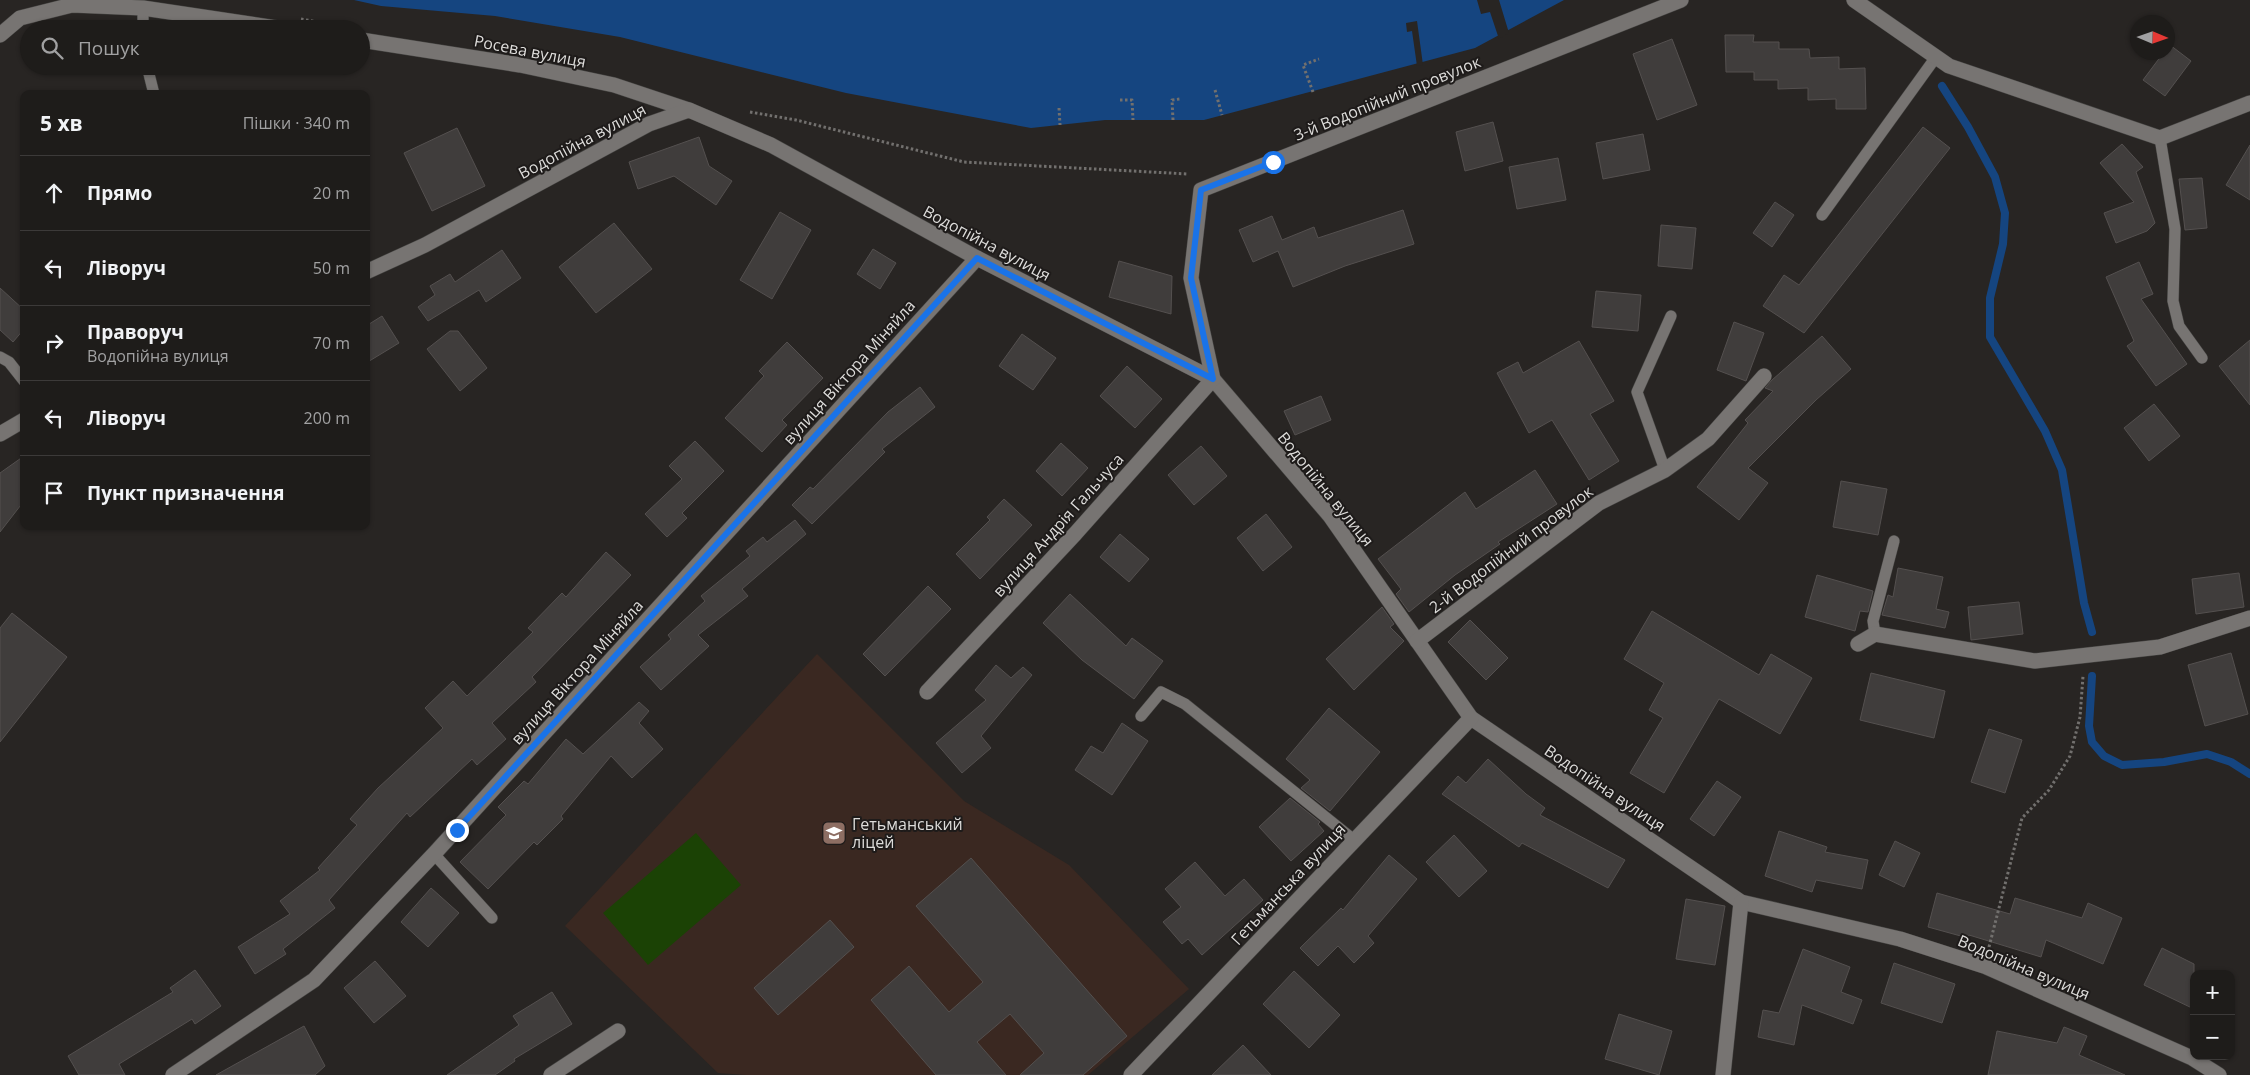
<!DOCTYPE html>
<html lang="uk">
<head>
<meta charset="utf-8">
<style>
  :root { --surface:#1e1c1a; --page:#262523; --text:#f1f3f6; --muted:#a1a1a2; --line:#3c3a39 }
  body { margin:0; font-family:"Open Sans",sans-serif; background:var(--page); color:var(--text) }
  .controls { position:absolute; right:15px; bottom:15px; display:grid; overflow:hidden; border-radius:10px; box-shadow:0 1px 4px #0004 }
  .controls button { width:45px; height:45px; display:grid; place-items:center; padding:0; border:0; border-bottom:1px solid var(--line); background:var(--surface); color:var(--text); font:25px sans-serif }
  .compass { position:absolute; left:2130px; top:15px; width:45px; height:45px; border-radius:50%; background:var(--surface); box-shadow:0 1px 4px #0004; rotate:92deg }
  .stop { position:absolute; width:15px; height:15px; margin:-11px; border:4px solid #1a73e8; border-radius:50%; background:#fff }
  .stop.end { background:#1a73e8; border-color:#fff; box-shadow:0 1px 5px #0008 }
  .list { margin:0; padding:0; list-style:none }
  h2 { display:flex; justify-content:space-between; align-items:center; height:65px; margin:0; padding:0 20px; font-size:21px }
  h2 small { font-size:16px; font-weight:400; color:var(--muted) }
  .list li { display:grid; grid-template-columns:32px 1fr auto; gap:15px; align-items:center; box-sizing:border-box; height:75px; padding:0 20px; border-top:1px solid var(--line) }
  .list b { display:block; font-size:19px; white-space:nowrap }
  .list p { margin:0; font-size:16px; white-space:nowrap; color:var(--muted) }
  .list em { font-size:16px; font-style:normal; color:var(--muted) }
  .icon { flex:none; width:28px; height:28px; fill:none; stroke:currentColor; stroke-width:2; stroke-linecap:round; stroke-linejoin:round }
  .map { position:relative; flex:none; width:2250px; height:1075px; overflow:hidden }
  .search { position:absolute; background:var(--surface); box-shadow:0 1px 4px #0004; left:20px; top:20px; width:350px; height:55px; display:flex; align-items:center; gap:12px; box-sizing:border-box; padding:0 18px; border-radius:28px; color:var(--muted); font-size:19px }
  .panel { position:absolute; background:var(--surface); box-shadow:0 1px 4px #0004; left:20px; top:90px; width:350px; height:440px; border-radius:10px }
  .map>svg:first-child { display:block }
  .education { fill:#3a2821 }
  .green { fill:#1b4205 }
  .water { fill:#154580 }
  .pier { fill:#282523 }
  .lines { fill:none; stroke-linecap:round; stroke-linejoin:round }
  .stream { stroke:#154580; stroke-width:8 }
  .building { fill:#403d3c; stroke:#54504f }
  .lane-casing { stroke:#454442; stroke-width:12 }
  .street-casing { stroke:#454442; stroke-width:16 }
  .path { stroke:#72706e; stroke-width:3; stroke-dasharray:2.5 2.5; stroke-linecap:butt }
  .lane { stroke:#777472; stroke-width:11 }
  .street { stroke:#777472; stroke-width:15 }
  .route { stroke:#1a73e8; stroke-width:6 }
  .labels { text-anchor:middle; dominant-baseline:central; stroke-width:4; stroke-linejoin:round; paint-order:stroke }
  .street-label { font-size:16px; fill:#dddcda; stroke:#1e1b1a }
  .poi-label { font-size:16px; fill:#dddcda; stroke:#1e1b1a; text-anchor:start }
</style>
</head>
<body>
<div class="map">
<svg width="2250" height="1075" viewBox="0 0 2250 1075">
  <rect width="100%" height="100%" fill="#282523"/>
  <!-- education -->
  <polygon class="education" points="817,654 964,801 1069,865 1189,989 1088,1075 746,1075 718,1073 565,926"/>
  <!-- green -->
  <polygon class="green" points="696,833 741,885 648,965 603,913"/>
  <!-- water -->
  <polygon class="water" points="354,0 1564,0 1475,48 1204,120 1105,120 1031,128 846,93 620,37 495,16 381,6"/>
  <!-- pier -->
  <g class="pier">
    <polygon points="1477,0 1499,0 1509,33 1499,39 1490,12 1481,14"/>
    <polygon points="1417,21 1423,65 1417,66 1412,31 1407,32 1406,23"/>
  </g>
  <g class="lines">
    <!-- stream -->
    <g class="stream">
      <polyline points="1942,86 1968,127 1995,177 2005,213 2003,244 1990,298 1990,337 2045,431 2062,470 2084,603 2092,632"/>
      <polyline points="2092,676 2089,726 2092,742 2104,756 2122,765 2164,762 2207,754 2231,762 2250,774"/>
    </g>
  </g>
  <!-- building -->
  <g class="building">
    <polygon points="1725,35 1754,35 1753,42 1779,42 1779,49 1809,49 1810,58 1839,57 1839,69 1865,68 1866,109 1836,109 1836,99 1808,100 1808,88 1778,89 1778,80 1754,80 1754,72 1726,72"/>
    <polygon points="1672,39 1697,105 1657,120 1633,54"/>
    <polygon points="2170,45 2191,61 2165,96 2143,80 2164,52 2168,52"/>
    <polygon points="1493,122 1503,161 1465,171 1456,132"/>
    <polygon points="1923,127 1950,148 1804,333 1763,306 1784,275 1799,285"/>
    <polygon points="457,128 485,186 432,211 404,153"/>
    <polygon points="1643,134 1650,170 1603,179 1596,143"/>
    <polygon points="699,137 709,166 732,181 716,205 674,176 638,189 629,162"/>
    <polygon points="2122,144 2143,167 2136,172 2155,223 2147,231 2116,243 2104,213 2134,202 2100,163"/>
    <polygon points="2250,145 2250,200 2226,185"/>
    <polygon points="1558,158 1566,200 1517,209 1509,167"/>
    <polygon points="2202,178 2207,228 2185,230 2179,179"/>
    <polygon points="1775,202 1794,215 1772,247 1753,233"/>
    <polygon points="1403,210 1414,244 1345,266 1293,287 1278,251 1253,262 1239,230 1272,216 1282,240 1314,227 1318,238"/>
    <polygon points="780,212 811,230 772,299 740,280"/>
    <polygon points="614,223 652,269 596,313 559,267"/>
    <polygon points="1661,225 1696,228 1692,269 1658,266"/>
    <polygon points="873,249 896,263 880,289 857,274"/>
    <polygon points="502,250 521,278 486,302 479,290 428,321 418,307 435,295 430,286 450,274 455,282"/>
    <polygon points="1119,261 1172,276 1171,314 1109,297"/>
    <polygon points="2139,262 2153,294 2141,299 2187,364 2156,386 2127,346 2134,341 2106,277"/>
    <polygon points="0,288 24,310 24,329 13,342 0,330"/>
    <polygon points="1596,291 1641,295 1638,331 1592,327"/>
    <polygon points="382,316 399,343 366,363 366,326"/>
    <polygon points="1734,322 1764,333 1746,381 1717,370"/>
    <polygon points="450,331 458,331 487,368 460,391 427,349"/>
    <polygon points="1022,334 1056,358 1033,390 999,366"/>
    <polygon points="1822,336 1851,369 1816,400 1748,468 1768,483 1739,520 1697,487 1748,423 1745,420 1773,391 1765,388 1772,380"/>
    <polygon points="2250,340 2250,405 2219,366"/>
    <polygon points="1579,341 1614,401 1590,414 1619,461 1589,480 1552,420 1529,433 1497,373 1518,362 1523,373"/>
    <polygon points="787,342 823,378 782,420 787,425 762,452 725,418 764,376 759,371"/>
    <polygon points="1127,366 1162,399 1135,428 1100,396"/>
    <polygon points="920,387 935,407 882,449 885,452 812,524 792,505 810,487 813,489 888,412"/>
    <polygon points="1321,396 1331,420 1295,435 1284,411"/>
    <polygon points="2154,404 2180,436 2149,461 2124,428"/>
    <polygon points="695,441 724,471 682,513 687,518 667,537 645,514 682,479 669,466"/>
    <polygon points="1061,443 1088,468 1062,496 1036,471"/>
    <polygon points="1201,446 1227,476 1194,505 1168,475"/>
    <polygon points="24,456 24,501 0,532 0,473"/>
    <polygon points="1535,470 1557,504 1498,542 1500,544 1455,575 1409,612 1396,594 1401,589 1378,559 1465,492 1476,509"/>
    <polygon points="1841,481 1887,489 1878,535 1833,527"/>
    <polygon points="1004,499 1032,525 980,579 956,554 990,520 987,517"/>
    <polygon points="1266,514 1292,547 1263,571 1237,538"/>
    <polygon points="795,520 806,534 742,589 748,596 698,635 709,646 661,690 640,667 671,639 668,635 705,601 701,596 750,556 746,551 763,537 767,542"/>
    <polygon points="1120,534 1149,559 1129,582 1100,557"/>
    <polygon points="606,552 631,575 532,677 536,682 492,723 506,739 477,765 472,759 410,817 407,813 329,900 335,908 283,949 286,954 255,974 238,947 290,914 280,901 320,870 318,868 357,825 350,819 378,788 443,728 425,708 453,681 467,696 533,632 528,628 562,593 566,597"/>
    <polygon points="1898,568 1943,577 1936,609 1949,612 1945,628 1882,615 1888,595 1893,597"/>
    <polygon points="2239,573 2244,607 2196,614 2192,579"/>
    <polygon points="1817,575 1873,591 1868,612 1860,611 1855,631 1805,617"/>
    <polygon points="928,586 951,609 885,676 863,654"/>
    <polygon points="1070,594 1126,646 1132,638 1163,661 1134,699 1082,660 1043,623"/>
    <polygon points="2019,602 2023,634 1971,640 1968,607"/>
    <polygon points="1382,607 1394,624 1390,627 1404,641 1354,690 1326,659"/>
    <polygon points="1652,611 1759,675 1771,654 1812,678 1780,734 1719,699 1664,793 1630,773 1663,718 1649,710 1664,683 1624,659"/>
    <polygon points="12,613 67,657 0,742 0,628"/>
    <polygon points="1470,620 1508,658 1486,680 1448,642"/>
    <polygon points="2231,653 2248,714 2205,726 2188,665"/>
    <polygon points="996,665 1011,678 1023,667 1032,675 981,736 991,748 962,773 936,743 986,700 975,690"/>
    <polygon points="1871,673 1945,691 1934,738 1860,720"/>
    <polygon points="639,702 649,711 639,723 663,749 632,778 611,756 561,816 563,819 537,845 534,842 488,889 460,862 506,815 498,807 524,781 528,784 566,739 583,754"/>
    <polygon points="1329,708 1380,752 1330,811 1301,788 1310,780 1286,759"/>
    <polygon points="1122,723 1148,741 1112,795 1075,770 1091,746 1103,753"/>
    <polygon points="1989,729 2022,740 2005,793 1971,782"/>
    <polygon points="1488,759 1526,794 1545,808 1540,815 1625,860 1608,888 1522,843 1519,847 1442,794 1458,776 1466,783"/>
    <polygon points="1717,781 1741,797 1714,836 1690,819"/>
    <polygon points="1290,798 1320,822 1318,824 1324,831 1291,861 1259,827"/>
    <polygon points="1779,831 1827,847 1825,852 1868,860 1862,889 1816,880 1812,892 1765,876"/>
    <polygon points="1454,835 1487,871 1459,897 1426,862"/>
    <polygon points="1895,841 1920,853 1904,887 1879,875"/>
    <polygon points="1389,855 1417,879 1368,936 1374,943 1354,963 1338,946 1318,966 1300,948 1341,908 1343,910"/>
    <polygon points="971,858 1127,1036 1083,1075 1020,1075 1044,1053 1010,1014 977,1042 1006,1075 936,1075 871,1000 909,966 949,1012 983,982 916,906"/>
    <polygon points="1195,862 1225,896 1244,879 1263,900 1202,955 1188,939 1182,944 1163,922 1181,907 1165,889"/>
    <polygon points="431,888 459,913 428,947 401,922"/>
    <polygon points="1937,893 2010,914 2015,898 2082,918 2088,903 2122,918 2103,964 2046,940 2041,957 1969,935 1968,938 1928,927"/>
    <polygon points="1686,899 1725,906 1715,965 1676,959"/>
    <polygon points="830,920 854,947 778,1015 754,988"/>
    <polygon points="2162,948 2194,964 2194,1009 2144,985"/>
    <polygon points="1803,949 1850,967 1841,992 1862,1000 1853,1024 1802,1005 1794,1045 1758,1037 1763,1010 1779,1013"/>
    <polygon points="375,961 406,996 374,1023 344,988"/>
    <polygon points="1894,963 1955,984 1942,1023 1881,1003"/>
    <polygon points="195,970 221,1006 195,1024 192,1019 119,1064 125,1075 79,1075 68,1056 173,992 170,988"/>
    <polygon points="1294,971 1340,1015 1309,1048 1263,1004"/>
    <polygon points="552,992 572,1024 514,1059 515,1061 495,1075 447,1075 519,1025 513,1016"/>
    <polygon points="1619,1014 1672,1031 1659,1075 1605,1059"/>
    <polygon points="304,1026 325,1066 315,1075 216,1075"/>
    <polygon points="2064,1027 2087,1036 2079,1055 2125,1075 1988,1075 1997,1031 2057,1043"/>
    <polygon points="1243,1045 1271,1075 1212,1075"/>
  </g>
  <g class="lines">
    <!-- lane casing -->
    <g class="lane-casing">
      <g id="lane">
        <polyline points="143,8 143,29"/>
        <polyline points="147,66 154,94"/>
        <polyline points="2160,138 2175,229 2173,301 2179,326 2202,358"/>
        <polyline points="1822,215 1936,57"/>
        <polyline points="0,357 9,362 24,381"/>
        <polyline points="1665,470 1637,392 1671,316"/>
        <polyline points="1875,634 1873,621 1894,541"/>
        <polyline points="1141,716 1161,692 1185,704 1354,840"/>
        <polyline points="434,854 492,918"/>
      </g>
    </g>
    <!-- street casing -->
    <g class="street-casing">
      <g id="street">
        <polyline points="1854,0 1949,66 2160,138 2250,103"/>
        <polyline points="0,35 20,18 72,5 143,8 283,29"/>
        <polyline points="361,40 520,65 614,85 689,110"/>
        <polyline points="366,272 425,245 649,124 689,110 771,145 977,258 1213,379 1330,516 1471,718 1741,902 1900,939 1984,966 2192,1058 2219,1075"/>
        <polyline points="0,434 24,420"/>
        <polyline points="1417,641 1599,503 1665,470 1708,439 1764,376"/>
        <polyline points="1858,644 1875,634 2035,661 2160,647 2250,618"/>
        <polyline points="927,692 1075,534 1213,379 1191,278 1201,190 1681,0"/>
        <polyline points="173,1075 314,980 434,854 977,258"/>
        <polyline points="551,1075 618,1031"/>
        <polyline points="1131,1075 1471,718"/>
        <polyline points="1723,1075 1741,902"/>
      </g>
    </g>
    <!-- path -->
    <g class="path">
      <polyline points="301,19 347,27"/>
      <polyline points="1215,90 1222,115"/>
      <polyline points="1313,92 1303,65 1319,59"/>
      <polyline points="1120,100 1132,100 1133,120"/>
      <polyline points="1059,108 1060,125"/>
      <polyline points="750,112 796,120 964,162 1188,174"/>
      <polyline points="1173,120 1172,100 1180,99"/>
      <polyline points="1989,947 2022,818 2049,790 2070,756 2080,717 2083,676"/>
    </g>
    <!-- lane -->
    <use href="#lane" class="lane"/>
    <!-- street -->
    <use href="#street" class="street"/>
  </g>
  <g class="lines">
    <!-- route -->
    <polyline class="route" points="457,830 977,258 1213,379 1191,278 1201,190 1273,162"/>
  </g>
  <!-- icons -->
  <defs>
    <g id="school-square" transform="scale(1.25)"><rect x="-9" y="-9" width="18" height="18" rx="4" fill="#8d6e63" stroke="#1e1b1a"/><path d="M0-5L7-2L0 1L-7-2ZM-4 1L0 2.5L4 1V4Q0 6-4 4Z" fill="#fff"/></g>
  </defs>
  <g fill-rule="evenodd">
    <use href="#school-square" x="834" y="833"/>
  </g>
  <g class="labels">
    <!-- street labels -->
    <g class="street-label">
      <text transform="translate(530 51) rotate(11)">Росева вулиця</text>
      <text transform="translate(1387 98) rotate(-22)">3-й Водопійний провулок</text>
      <text transform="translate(582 141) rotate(-28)">Водопійна вулиця</text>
      <text transform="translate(987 243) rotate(28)">Водопійна вулиця</text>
      <text transform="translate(849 372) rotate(-48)">вулиця Віктора Міняйла</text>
      <text transform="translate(1326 489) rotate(51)">Водопійна вулиця</text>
      <text transform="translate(1058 525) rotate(-48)">вулиця Андрія Гальчуса</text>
      <text transform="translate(1511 549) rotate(-37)">2-й Водопійний провулок</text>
      <text transform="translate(577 672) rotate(-48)">вулиця Віктора Міняйла</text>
      <text transform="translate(1605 788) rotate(34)">Водопійна вулиця</text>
      <text transform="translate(1288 884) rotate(-47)">Гетьманська вулиця</text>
      <text transform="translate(2024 967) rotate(23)">Водопійна вулиця</text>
    </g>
    <!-- poi labels -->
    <g class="poi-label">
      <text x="852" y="824">Гетьманський<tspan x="852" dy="18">ліцей</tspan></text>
    </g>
  </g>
</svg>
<div class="controls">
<button>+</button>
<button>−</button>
</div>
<svg class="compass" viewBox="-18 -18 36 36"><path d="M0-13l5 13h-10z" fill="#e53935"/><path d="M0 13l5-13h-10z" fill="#a1a1a2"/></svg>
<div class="stop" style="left:1273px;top:162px"></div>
<div class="stop end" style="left:457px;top:830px"></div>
<div class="search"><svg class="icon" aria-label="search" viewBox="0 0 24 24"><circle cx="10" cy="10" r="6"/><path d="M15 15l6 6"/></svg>Пошук</div>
<section class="panel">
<h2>5 хв<small>Пішки · 340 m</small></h2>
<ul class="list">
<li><svg class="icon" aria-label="ahead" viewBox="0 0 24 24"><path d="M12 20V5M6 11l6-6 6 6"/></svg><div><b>Прямо</b></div><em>20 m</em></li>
<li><svg class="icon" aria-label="left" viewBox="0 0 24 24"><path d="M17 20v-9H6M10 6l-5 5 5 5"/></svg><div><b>Ліворуч</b></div><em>50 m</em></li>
<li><svg class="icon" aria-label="right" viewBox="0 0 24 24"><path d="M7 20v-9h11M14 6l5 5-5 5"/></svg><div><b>Праворуч</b><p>Водопійна вулиця</p></div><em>70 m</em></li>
<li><svg class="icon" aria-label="left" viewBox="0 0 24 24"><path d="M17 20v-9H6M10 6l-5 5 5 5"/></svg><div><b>Ліворуч</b></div><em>200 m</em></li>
<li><svg class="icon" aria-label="arrive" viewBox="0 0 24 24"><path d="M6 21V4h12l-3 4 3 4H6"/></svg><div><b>Пункт призначення</b></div></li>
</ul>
</section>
</div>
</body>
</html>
